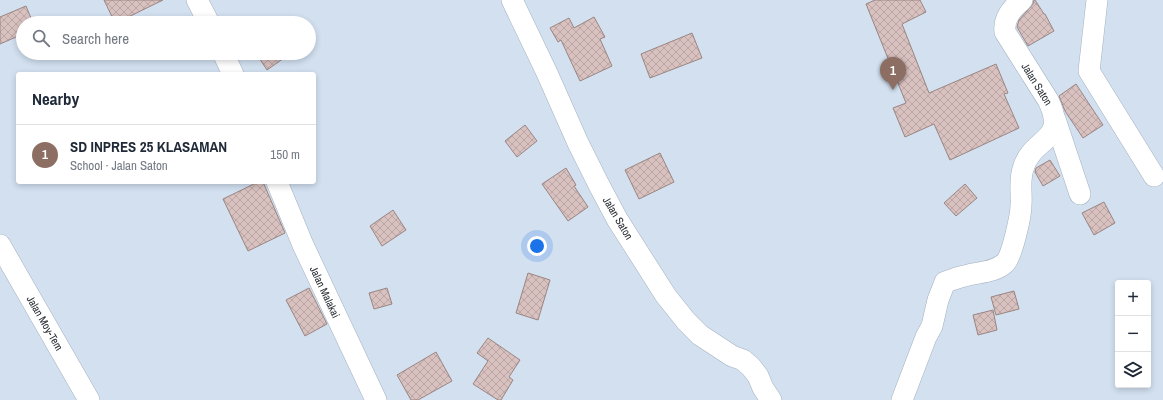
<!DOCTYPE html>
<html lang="en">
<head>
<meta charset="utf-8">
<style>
  :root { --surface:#fff; --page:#f2f2f3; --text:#1f2937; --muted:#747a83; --line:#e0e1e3; --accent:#b22124 }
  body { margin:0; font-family:"Archivo Narrow",sans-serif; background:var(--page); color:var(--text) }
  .controls { position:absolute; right:12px; bottom:12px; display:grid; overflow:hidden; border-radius:4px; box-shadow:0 2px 6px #0003 }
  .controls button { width:36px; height:36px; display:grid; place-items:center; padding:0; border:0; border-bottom:1px solid var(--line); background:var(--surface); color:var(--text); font:20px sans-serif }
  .you { position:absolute; left:537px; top:246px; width:14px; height:14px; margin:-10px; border:3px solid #fff; border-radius:50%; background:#1a73e8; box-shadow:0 0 0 6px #1a73e833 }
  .badge { display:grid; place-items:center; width:26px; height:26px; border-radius:50%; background:var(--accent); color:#fff; font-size:13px; font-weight:700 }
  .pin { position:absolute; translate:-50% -33px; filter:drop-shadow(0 1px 2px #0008) }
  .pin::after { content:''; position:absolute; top:21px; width:14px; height:12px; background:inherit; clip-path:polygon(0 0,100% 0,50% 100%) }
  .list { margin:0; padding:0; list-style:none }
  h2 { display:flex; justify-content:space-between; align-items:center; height:52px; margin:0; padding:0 16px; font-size:17px }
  h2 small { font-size:13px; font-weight:400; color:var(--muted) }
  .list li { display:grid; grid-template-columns:26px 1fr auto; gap:12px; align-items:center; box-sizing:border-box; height:60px; padding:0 16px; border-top:1px solid var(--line) }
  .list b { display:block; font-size:15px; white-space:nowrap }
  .list p { margin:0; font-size:13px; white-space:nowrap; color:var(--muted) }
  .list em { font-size:13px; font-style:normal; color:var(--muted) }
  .icon { flex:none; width:22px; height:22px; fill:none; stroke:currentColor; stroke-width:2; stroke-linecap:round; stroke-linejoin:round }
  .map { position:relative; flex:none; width:1163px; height:400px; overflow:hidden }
  .search { position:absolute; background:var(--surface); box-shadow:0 2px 6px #0003; left:16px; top:16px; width:300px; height:44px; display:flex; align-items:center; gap:10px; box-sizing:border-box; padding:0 14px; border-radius:22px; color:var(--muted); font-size:15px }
  .panel { position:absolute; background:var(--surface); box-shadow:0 2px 6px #0003; left:16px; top:72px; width:300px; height:112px; border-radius:4px }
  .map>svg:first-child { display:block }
  .building { fill:url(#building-cross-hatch); stroke:#9a8582 }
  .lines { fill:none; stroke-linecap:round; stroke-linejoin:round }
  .minor-casing { stroke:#a3b1c0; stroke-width:22 }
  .minor { stroke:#fff; stroke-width:21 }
  .labels { text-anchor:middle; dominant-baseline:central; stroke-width:4; stroke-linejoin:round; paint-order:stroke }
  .street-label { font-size:11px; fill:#2a2f35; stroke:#fff }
</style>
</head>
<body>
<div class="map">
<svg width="1163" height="400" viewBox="0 0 1163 400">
  <defs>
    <pattern id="building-cross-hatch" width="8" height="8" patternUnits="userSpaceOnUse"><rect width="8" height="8" fill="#d8c1bf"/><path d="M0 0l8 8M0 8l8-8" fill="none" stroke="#baa6a5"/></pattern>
  </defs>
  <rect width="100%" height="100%" fill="#d2e0f0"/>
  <!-- building -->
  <g class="building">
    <polygon points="104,0 163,0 116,23 115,23"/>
    <polygon points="875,0 920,0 926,12 902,24 929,93 996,64 1008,93 1004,94 1019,128 950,160 934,124 905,137 893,108 906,103 866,4"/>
    <polygon points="1034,0 1035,0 1044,14 1045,14 1054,31 1028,46 1017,27 1019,20 1033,4"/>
    <polygon points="26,6 33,23 23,23 23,34 0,44 0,17"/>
    <polygon points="594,17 605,37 600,39 612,66 580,81 561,40 558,42 550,28 569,18 574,28"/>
    <polygon points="692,33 702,58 650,78 641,54"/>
    <polygon points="256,53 291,53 267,70"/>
    <polygon points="1076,84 1103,125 1083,138 1065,111 1059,96"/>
    <polygon points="525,125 537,141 517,157 505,141"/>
    <polygon points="660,153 674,182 639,199 625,170"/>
    <polygon points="1050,160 1060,176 1043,186 1035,172 1036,168"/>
    <polygon points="566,168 576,185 574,186 588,207 568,221 542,184"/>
    <polygon points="258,182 263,182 285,233 248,251 223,199"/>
    <polygon points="965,184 977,198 956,216 944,203"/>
    <polygon points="1104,202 1115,223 1094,235 1082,213"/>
    <polygon points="393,210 406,230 382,246 370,226"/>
    <polygon points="528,273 550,280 538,320 516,313"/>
    <polygon points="309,288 327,324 305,336 286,300"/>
    <polygon points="387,288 392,304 374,309 369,293"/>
    <polygon points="1014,291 1019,309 996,315 991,297"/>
    <polygon points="993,310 997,330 978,335 973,315"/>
    <polygon points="488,338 520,360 509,377 513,380 501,400 498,400 473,384 488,361 477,353"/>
    <polygon points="436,352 452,381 418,400 411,400 397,375"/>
  </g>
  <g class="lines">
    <!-- minor casing -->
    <g class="minor-casing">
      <g id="minor">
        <polyline points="197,0 209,23"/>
        <polyline points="512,0 547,73 578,143 599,185 617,219 666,296 686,321 700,335 732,356 743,360 751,367 758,376 763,388 771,400"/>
        <polyline points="1097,0 1089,71 1154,176"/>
        <polyline points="223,53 233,74"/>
        <polyline points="1055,119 1080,194"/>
        <polyline points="277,182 303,245 376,400"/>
        <polyline points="0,245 89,400"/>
        <path d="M902 400 926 337 932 326 938 300 945 282C952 280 958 277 965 276 978 272 994 273 1005 263 1012 256 1021 216 1021 205 1022 193 1019 181 1023 169 1032 136 1069 143 1048 100L1005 32C1003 18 1012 8 1022 0"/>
      </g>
    </g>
    <!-- minor -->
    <use href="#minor" class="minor"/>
  </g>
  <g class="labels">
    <!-- street labels -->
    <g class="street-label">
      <text transform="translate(1037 84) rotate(58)">Jalan Saton</text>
      <text transform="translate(618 218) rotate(59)">Jalan Saton</text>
      <text transform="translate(325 292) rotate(65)">Jalan Malakai</text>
      <text transform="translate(45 323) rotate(60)">Jalan Moy-Tem</text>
    </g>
  </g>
</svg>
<div class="controls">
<button>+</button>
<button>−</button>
<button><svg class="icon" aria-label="layers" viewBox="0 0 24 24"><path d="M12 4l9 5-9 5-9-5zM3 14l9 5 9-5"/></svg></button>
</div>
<div class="you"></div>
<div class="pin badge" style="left:893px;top:90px;background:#8d6e63">1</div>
<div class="search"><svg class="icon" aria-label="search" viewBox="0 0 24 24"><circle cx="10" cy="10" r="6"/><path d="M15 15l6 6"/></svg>Search here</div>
<section class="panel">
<h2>Nearby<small></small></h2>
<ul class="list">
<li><span class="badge" style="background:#8d6e63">1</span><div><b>SD INPRES 25 KLASAMAN</b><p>School · Jalan Saton</p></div><em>150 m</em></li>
</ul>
</section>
</div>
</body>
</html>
